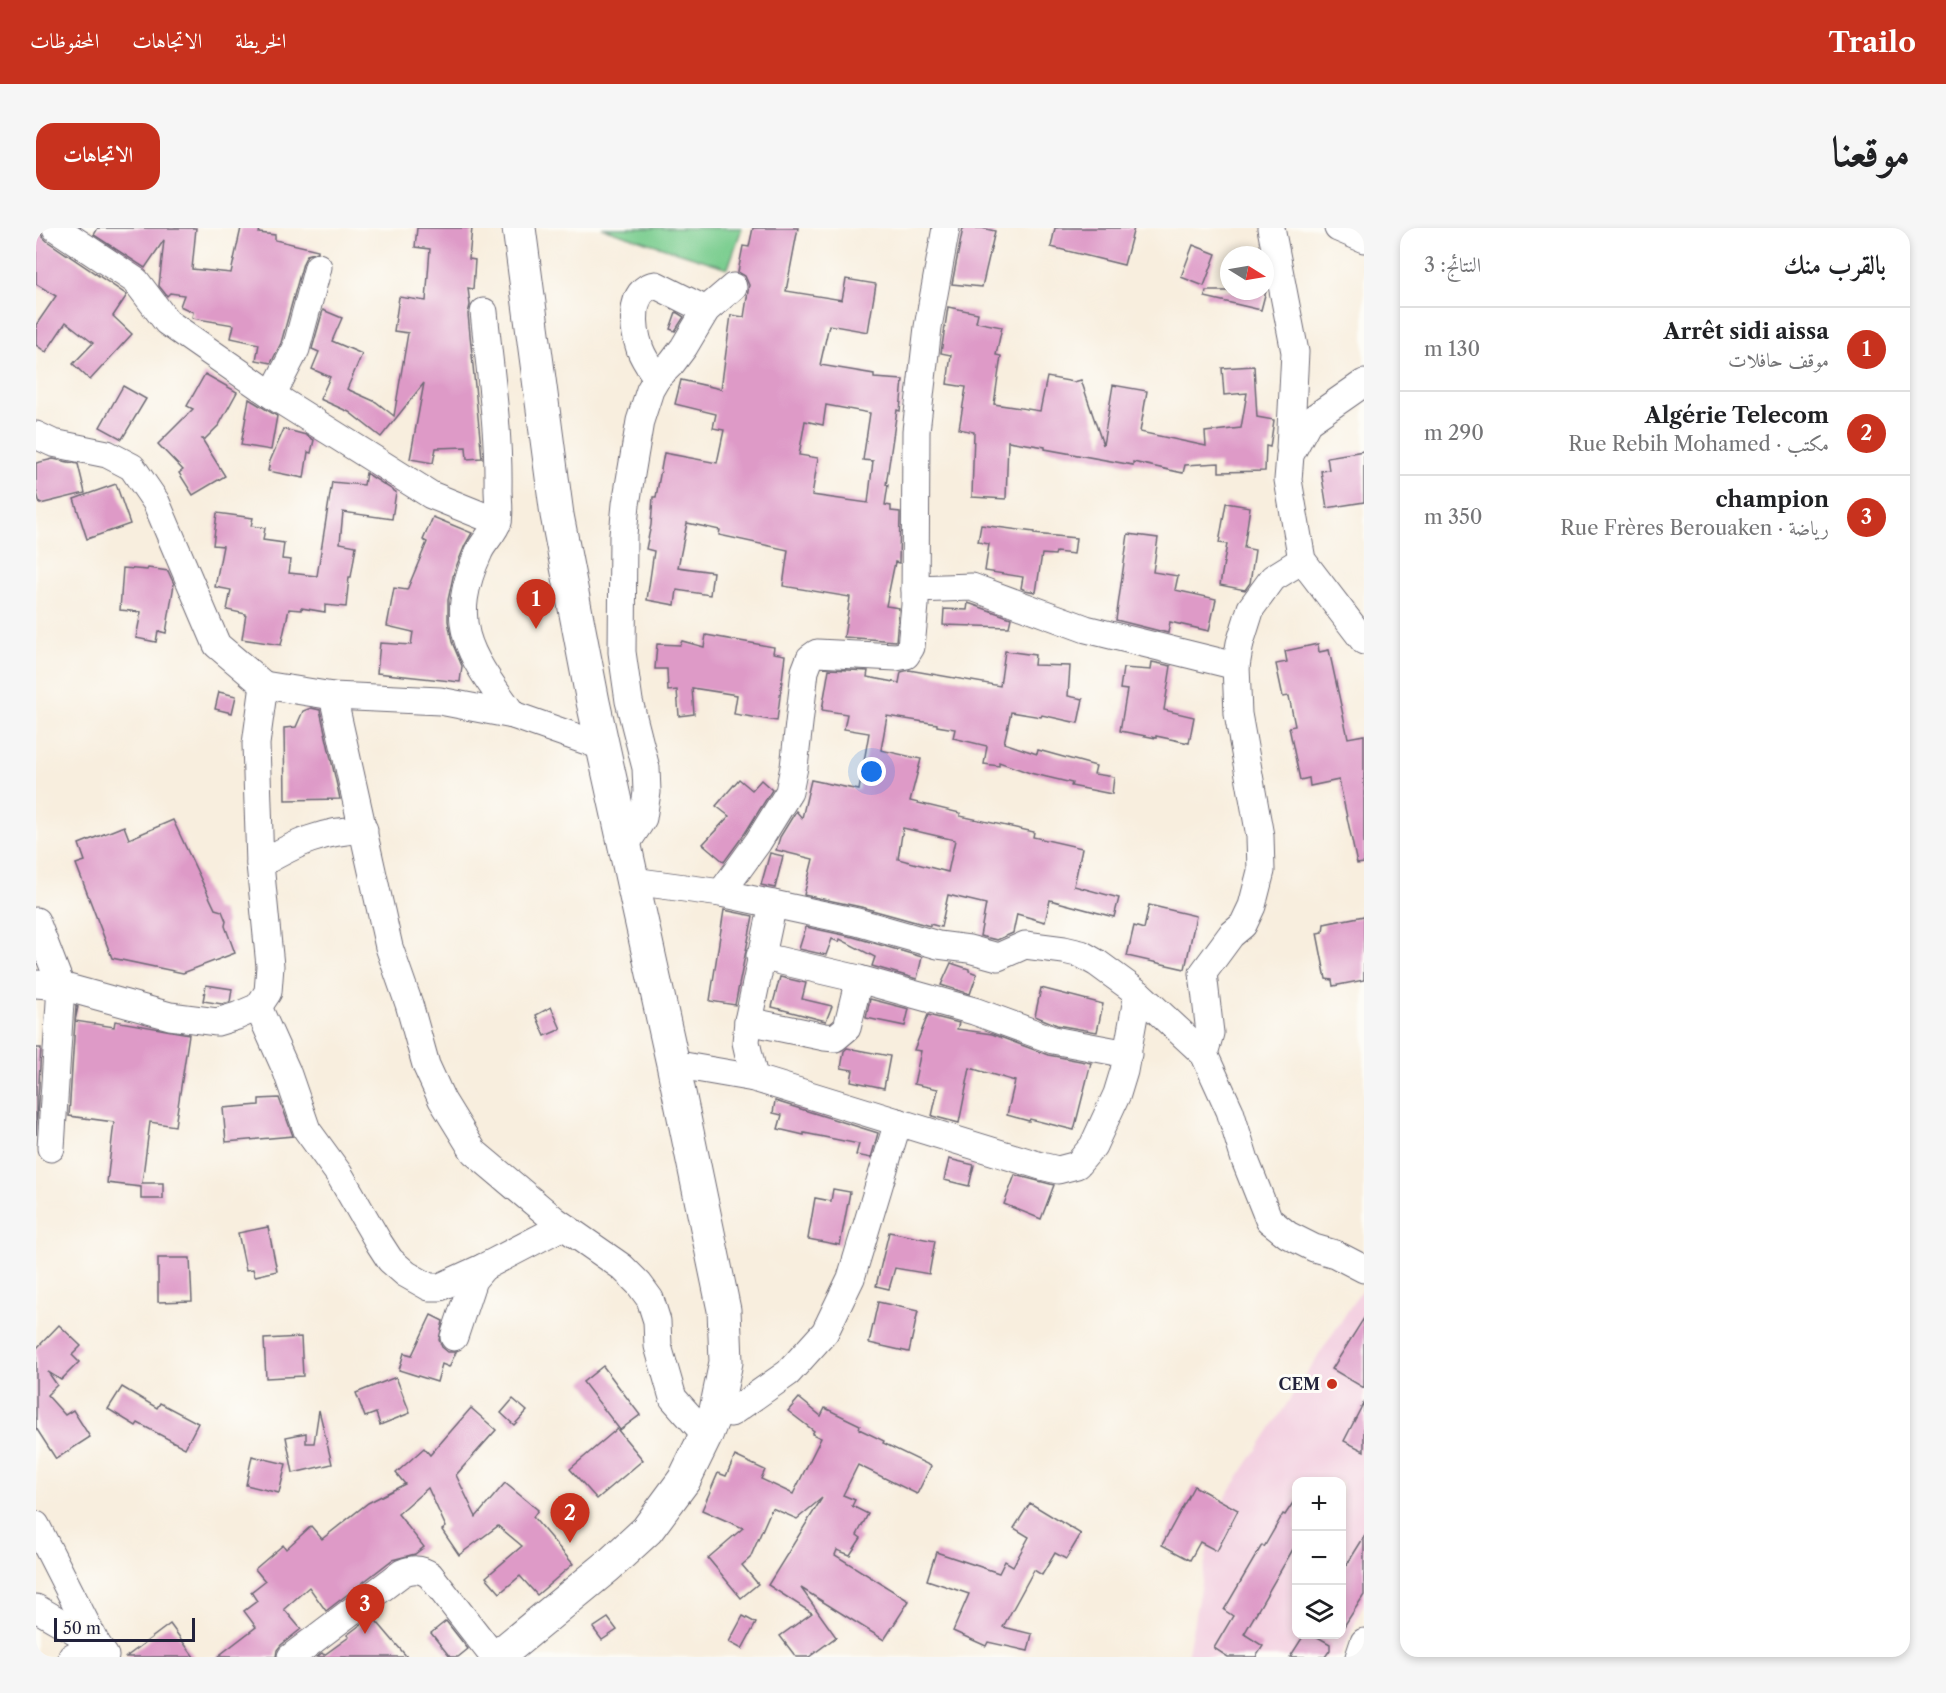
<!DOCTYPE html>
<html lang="ar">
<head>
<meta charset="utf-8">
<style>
  :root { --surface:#fff; --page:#f6f6f6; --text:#202124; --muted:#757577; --line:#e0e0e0; --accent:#c8321e }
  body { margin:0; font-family:"Libre Caslon Text",Amiri,serif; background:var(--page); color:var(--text); direction:rtl }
  .controls { position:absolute; right:18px; bottom:18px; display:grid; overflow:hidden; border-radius:12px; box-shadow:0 3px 9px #0003 }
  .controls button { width:54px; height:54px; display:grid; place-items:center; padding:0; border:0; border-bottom:2px solid var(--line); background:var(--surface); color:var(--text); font:30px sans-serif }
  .compass { position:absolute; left:1184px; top:18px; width:54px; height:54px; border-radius:50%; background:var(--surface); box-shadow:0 3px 9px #0003; rotate:101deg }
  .scale { position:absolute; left:18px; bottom:15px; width:141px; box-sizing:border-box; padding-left:6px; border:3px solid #22223b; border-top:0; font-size:16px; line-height:21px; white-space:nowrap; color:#22223b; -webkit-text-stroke:4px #fdfcf7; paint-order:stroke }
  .you { position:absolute; left:836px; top:544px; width:21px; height:21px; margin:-15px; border:4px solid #fff; border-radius:50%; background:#1a73e8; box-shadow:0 0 0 9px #1a73e833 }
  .badge { display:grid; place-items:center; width:39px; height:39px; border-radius:50%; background:var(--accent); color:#fff; font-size:20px; font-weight:700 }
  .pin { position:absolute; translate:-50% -50px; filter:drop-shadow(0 2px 3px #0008) }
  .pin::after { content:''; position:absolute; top:32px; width:21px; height:18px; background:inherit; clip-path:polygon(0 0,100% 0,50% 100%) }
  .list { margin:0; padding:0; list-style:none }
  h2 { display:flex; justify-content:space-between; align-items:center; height:78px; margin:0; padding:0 24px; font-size:26px }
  h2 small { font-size:20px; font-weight:400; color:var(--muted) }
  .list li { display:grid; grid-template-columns:39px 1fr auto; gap:18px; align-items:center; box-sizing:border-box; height:84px; padding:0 24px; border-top:2px solid var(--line) }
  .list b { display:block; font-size:22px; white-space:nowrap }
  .list p { margin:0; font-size:20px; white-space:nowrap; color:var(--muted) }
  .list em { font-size:20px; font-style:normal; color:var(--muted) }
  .icon { flex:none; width:33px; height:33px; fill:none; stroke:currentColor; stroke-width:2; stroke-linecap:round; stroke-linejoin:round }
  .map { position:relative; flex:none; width:1328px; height:1429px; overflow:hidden; direction:ltr; border-radius:18px }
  header { display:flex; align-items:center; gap:36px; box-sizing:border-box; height:84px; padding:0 30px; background:var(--accent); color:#fff }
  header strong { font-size:28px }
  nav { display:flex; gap:33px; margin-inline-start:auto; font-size:21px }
  .intro { display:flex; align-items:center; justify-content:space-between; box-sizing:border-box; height:144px; padding:0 36px }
  h1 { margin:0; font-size:42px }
  .button { padding:15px 27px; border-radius:18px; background:var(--accent); color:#fff; font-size:21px; font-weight:700 }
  main { display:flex; gap:36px; padding:0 36px }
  aside { flex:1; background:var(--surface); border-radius:18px; box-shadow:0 3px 9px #0003 }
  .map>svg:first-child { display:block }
  .built { fill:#f3cfe0; fill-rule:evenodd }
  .green { fill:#7acd8f; stroke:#4e7865; stroke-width:1.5 }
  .building { fill:#de9ac7; fill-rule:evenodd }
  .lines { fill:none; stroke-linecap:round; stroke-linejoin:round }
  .minor-casing { stroke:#6d6974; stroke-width:29 }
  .major-casing { stroke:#6d6974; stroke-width:35 }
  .minor { stroke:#fff; stroke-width:27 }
  .major { stroke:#fff; stroke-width:33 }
  .poi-dot { fill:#c8321e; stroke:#fdfcf7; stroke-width:2 }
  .labels { text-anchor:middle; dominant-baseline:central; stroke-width:6; stroke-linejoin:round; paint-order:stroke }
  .poi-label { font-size:16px; font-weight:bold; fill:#22223b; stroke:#fdfcf7; text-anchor:end }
</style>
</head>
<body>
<header>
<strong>Trailo</strong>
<nav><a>الخريطة</a><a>الاتجاهات</a><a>المحفوظات</a></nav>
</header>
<div class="intro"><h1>موقعنا</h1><a class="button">الاتجاهات</a></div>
<main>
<aside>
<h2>بالقرب منك<small>النتائج: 3</small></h2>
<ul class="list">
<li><span class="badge">1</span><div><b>Arrêt sidi aissa</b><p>موقف حافلات</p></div><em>130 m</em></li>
<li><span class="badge">2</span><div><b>Algérie Telecom</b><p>مكتب · Rue Rebih Mohamed</p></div><em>290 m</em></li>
<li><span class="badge">3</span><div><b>champion</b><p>رياضة · Rue Frères Berouaken</p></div><em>350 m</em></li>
</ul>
</aside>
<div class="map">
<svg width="1328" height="1429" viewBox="0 0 1328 1429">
  <rect width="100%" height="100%" fill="#fdfcf7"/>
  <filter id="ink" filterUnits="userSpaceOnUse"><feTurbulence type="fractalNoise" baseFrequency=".0167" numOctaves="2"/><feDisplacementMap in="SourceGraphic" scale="12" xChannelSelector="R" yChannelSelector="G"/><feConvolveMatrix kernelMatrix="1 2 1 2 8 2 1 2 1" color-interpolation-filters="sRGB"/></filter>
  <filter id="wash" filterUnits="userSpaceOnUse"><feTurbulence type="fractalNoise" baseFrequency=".008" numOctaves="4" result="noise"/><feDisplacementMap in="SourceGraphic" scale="24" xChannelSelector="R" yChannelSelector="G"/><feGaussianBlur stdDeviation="1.35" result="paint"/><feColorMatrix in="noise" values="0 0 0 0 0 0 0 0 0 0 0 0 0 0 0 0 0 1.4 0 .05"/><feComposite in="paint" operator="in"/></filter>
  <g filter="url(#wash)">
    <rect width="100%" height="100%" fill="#f8eede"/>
    <!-- built -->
    <path class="built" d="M1328 1058V1375L1304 1429H1151L1178 1287ZM1260 1254H1306V1406H1260Z"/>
    <!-- green -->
    <polygon class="green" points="566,0 706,0 692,40"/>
    <g id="blocks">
      <!-- building -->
      <g class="building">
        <polygon points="0,0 4,0 6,8 11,13 91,67 77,88 96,106 54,152 37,136 57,115 30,94 10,124 0,117 0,97 20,68 0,56"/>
        <polygon points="62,0 160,0 156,41 195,45 205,0 224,0 223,5 239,7 239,12 282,22 282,24 271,27 267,35 245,115 235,135 220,132 223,116 195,110 198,97 156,90 157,84 144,78 148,67 134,65 131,68 123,58 128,12 109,40 58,7"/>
        <polygon points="381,0 436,0 433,31 439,32 437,61 432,60 434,77 432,86 446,230 431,231 430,219 400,220 397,235 374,231 388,155 345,209 313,184 284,171 294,149 276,141 283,124 276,121 287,82 306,90 296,113 326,126 311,161 340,174 358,188 372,105 358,103 363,69 390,73 394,21 379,19"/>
        <path d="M717 0H762L750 63 806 72 810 51 840 56 832 104 793 97 784 137 838 146V150L867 152 864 183 861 182 850 257H852L849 277 855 278V283L864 284 863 335 859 334 850 378 863 380 860 413 808 409 814 369 747 358 752 322 683 307 684 302 651 295 642 339 677 344 674 367 641 362 639 377 611 372 618 323 610 321 615 297 617 269H620L628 225 681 235 688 202 677 200 680 186 639 176 645 152 685 161 695 87 708 89 713 57 709 48 702 44 707 18 713 19ZM790 177 834 185 827 232 837 233 832 275 776 267 782 230 763 227 769 193 787 197Z"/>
        <polygon points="927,0 946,0 959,3 946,59 916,56"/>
        <polygon points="1019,0 1098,0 1088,37 1015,19"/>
        <polygon points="1157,17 1180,26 1168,58 1145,49"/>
        <polygon points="1170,63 1230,63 1225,82 1169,69"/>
        <polygon points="912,79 942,85 940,94 966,99 960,127 965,128 958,176 1004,183 1011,149 1038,154 1045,152 1067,217 1077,157 1111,163 1104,204 1170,218 1169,204 1205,200 1211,165 1188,167 1186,140 1218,138 1221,189 1238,192 1234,219 1230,218 1229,243 1183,244 1183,235 1149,237 1147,245 1097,234 1097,237 1009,221 1009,219 972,213 970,271 936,269 938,204 923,201 930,159 911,156 915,127 905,125"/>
        <polygon points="640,84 648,89 639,103 634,101"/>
        <polygon points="169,146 201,164 183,197 169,211 166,211 189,248 157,267 143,245 147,242 122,216 157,181 151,178"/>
        <polygon points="87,158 110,171 86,211 64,199"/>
        <polygon points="213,171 241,188 235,222 205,217"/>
        <polygon points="248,201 270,207 278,212 275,225 272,224 268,250 232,243 234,233"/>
        <polygon points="1328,223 1328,274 1291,280 1285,243 1293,242 1291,229"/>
        <polygon points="17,231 42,236 49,265 4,276 0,262 0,235"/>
        <polygon points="330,245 360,264 356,291 307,284 304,315 320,318 315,349 313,349 310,379 289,377 289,384 265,380 265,382 253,381 245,417 206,411 210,386 191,382 195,362 179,359 187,318 177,317 181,285 217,290 215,298 229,300 227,312 248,315 246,331 255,332 253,345 281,348 296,254 328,257"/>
        <polygon points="80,256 94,296 51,311 38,271"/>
        <polygon points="1190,275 1214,279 1208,320 1219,322 1214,355 1209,362 1184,357 1191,316 1183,315"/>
        <polygon points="397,289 436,305 429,317 418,344 412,372 412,393 416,414 426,438 424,454 341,445 344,415 375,417 377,404 351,398 358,360 371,362 391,314 387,312"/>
        <polygon points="945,297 998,304 998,306 1040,310 1038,326 1020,324 1019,327 1006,326 1000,364 989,362 985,360 987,349 949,343 953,316 942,314"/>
        <polygon points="1092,306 1122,310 1117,344 1142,348 1139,362 1180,371 1173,403 1134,394 1132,405 1080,392"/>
        <polygon points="87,340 111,342 112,340 132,343 138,356 130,405 122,403 120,414 100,410 105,384 84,382"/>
        <polygon points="932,375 975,390 973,399 907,397 908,381 931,382"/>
        <polygon points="670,407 738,419 737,425 749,427 741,493 698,486 701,467 656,460 658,486 643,488 641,462 632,463 631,441 619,441 621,416 644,417 646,413 668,419"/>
        <polygon points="1282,416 1283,424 1293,422 1312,510 1328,507 1328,635 1321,636 1303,552 1274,558 1273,550 1264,552 1253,499 1259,498 1253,468 1247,469 1240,436 1251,434 1249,423"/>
        <path d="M969 423 999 427 998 437 1034 438 1032 468 1047 471 1042 495 1006 487 1005 489 975 484 968 515 1001 526 1002 522 1060 538 1058 546 1078 549 1076 566 1035 558 1036 555 994 545 963 534V538L948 536 951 518 917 510 919 501 901 498V496L851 488 845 522 885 531 874 573 924 585V588L998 604 997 609 1046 620 1038 658 1083 670 1078 689 1014 672 1009 694 981 686 977 705 961 712 944 708 950 676 912 667 905 699 894 696V698L825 679 768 667 777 631 740 622 744 609 760 583 766 590 775 552 823 562 833 505 808 501 811 486 786 482 793 441 832 443 831 449 863 455 865 444 873 442 964 458ZM867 600 919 612 912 644 862 631Z"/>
        <polygon points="1116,434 1135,438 1128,482 1158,489 1153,515 1120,508 1120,510 1084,503 1091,462 1084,461 1087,440 1115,442"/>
        <polygon points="183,464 200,468 196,485 179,481"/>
        <polygon points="275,480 284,482 304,571 249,572 248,500 260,499 267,483"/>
        <polygon points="703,551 716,562 725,552 736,562 709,605 688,634 667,616 693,588 680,578"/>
        <polygon points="137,592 179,681 186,683 190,693 189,698 199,725 147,745 76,730 40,636 49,633 43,616 88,598 93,611"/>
        <polygon points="734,625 747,628 739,660 725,657"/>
        <polygon points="1113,677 1160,688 1149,741 1091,728 1098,698 1108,701"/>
        <polygon points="688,682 717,688 699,777 674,773"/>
        <polygon points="1328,688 1328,752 1297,758 1296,752 1290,751 1281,705 1287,704 1288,696"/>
        <polygon points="770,699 817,709 886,729 881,751 836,738 839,729 804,711 803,714 796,711 790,727 763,721"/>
        <polygon points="915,735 933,741 933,743 941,746 934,766 905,757"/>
        <polygon points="744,749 770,755 766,771 796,778 790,793 736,779"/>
        <polygon points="170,757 196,761 194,774 186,776 167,773"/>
        <polygon points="1005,760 1067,776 1061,804 1021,797 999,788"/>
        <polygon points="834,771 873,781 869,798 830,790"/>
        <polygon points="40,778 42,779 39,793 78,799 79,793 153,806 139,898 114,894 106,955 127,955 127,971 105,971 105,959 71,955 78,894 33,888"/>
        <polygon points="515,779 525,801 509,808 500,787"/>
        <polygon points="892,787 923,795 921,801 956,806 1012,827 1055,835 1038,902 994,891 993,893 971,887 979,853 934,840 923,895 896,888 902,861 878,856 885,823 878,822"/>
        <polygon points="0,820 5,820 0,907"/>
        <polygon points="811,820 854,828 848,860 815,853 817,842 805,840 808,823"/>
        <polygon points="243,870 257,908 190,914 187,880 223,877 223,871"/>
        <polygon points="739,873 842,905 835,930 820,927 823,916 768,905 768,907 742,901 746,887 737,885"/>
        <polygon points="913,931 938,937 933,958 908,952"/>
        <polygon points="979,947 1018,957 1005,991 968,976"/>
        <polygon points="797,961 814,964 804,1017 772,1011 779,970 795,973"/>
        <polygon points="232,999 241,1043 219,1048 217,1041 210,1042 202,1005"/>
        <polygon points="853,1004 899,1013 893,1046 859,1040 853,1061 840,1058"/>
        <polygon points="122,1030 154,1030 156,1073 122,1074"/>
        <polygon points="842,1074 882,1083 873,1124 833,1115"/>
        <polygon points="395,1087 407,1093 403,1112 406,1119 412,1124 420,1124 413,1139 406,1136 401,1154 363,1142 368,1125 376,1127"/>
        <polygon points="1328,1090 1328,1160 1296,1141"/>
        <polygon points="23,1097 45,1118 36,1127 43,1134 25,1152 12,1144 21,1157 11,1167 29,1187 37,1182 54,1209 20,1231 0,1200 0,1121"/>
        <polygon points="265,1109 267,1148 230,1150 228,1111"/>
        <polygon points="567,1138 604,1187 584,1202 547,1154"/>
        <polygon points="360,1149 374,1185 344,1197 340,1185 329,1189 320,1165"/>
        <polygon points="86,1159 121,1180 124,1175 162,1195 149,1220 102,1195 100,1198 72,1181"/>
        <polygon points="763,1170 785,1188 789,1180 824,1197 823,1201 848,1213 847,1215 895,1238 881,1266 822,1237 807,1267 819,1272 816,1278 832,1286 821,1307 825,1310 814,1327 801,1322 799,1327 873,1373 848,1412 765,1360 800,1409 773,1429 760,1429 744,1408 776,1385 732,1357 786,1270 761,1291 736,1280 714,1330 706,1337 722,1356 705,1370 672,1330 707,1300 666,1282 682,1245 690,1248 699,1228 729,1242 725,1251 757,1266 785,1210 776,1206 778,1203 752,1183"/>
        <polygon points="477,1171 491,1183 478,1197 465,1185"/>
        <polygon points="1328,1174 1328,1223 1308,1213"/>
        <polygon points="435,1180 460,1202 420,1247 440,1289 469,1255 502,1282 497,1289 537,1336 501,1367 484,1348 464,1365 450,1349 486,1318 462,1298 423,1327 406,1302 410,1299 392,1260 362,1286 388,1319 379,1326 356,1332 290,1383 273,1359 248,1381 265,1401 245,1417 241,1422 240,1429 181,1429 220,1399 208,1383 221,1373 215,1364 229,1353 219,1341 247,1317 250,1321 275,1298 286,1311 332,1275 369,1256 360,1245 388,1220 394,1227"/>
        <polygon points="283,1182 296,1236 257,1245 250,1209 270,1205 270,1215 278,1215"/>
        <polygon points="581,1201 607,1232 561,1271 534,1241"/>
        <polygon points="216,1228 250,1236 243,1265 210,1257"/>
        <polygon points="1158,1258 1202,1282 1181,1323 1164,1314 1154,1332 1126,1317"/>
        <polygon points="1260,1270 1260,1316 1208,1406 1227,1418 1220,1429 1192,1429 1178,1420 1197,1388 1188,1382 1226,1317 1228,1319 1247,1286 1249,1287"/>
        <polygon points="994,1275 1045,1306 1030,1331 1019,1325 1006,1347 998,1342 967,1399 996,1406 992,1423 952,1414 950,1418 917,1403 933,1366 891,1352 900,1324 963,1345 969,1333 977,1338 993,1309 978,1300"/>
        <polygon points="1328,1309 1328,1367 1305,1403 1305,1346"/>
        <polygon points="336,1388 371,1429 281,1429 286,1425 288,1427 313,1409 311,1407"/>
        <polygon points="707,1388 720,1395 706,1421 693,1414"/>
        <polygon points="572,1390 581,1402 566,1412 557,1400"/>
        <polygon points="410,1393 432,1421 422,1429 414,1429 395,1405"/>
        <polygon points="134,1396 158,1429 90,1429"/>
        <polygon points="1268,1407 1278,1407 1294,1416 1294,1422 1289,1429 1254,1429"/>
      </g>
    </g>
  </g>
  <g filter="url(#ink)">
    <use href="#blocks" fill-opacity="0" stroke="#6d6974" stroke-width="1.5"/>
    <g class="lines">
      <!-- minor casing -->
      <g class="minor-casing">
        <g id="minor">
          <polyline points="20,0 100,53 131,94 236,167 395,267 462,294"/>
          <polyline points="1235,0 1259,124 1254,220"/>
          <polyline points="1302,0 1328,11"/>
          <path d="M448 84C454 143 463 202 462 261 462 271 464 284 462 293 459 304 447 314 443 324 409 398 435 428 477 487"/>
          <path d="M621 150C615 141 608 132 604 121 597 101 592 60 620 57L670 82"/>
          <polyline points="1328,155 1272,194 1254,227 1252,252 1266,332 1328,413"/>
          <polyline points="236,167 260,121 282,39"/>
          <polyline points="0,207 17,215 71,226 96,239 120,274 181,417 228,457"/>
          <polyline points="879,361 936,359 1050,401 1200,438"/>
          <polyline points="297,468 353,719 373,776 390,837 406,872 438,924 520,993 586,1039 603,1056 614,1071 621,1093 622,1118 637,1170 670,1207"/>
          <polyline points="588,619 607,590 611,564 610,540 593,473 586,424 587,307 590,276 604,193 614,162 621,150 636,135 648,119 670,82 697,59"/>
          <path d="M224 636C259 616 286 602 328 602"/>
          <polyline points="597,653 685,665 737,676 821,694 902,717 933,721 962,729 989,717 1028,722 1045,726 1061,735 1102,765 1168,826 1194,883 1209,932 1233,992 1252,1007 1278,1020 1299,1026 1328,1041"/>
          <polyline points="685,665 722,614 753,564 758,539 769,443 774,430 781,425 860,429 870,427 875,419 879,377 880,203 892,99 910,0"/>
          <polyline points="0,693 25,758 15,920"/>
          <polyline points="724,728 823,751 938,783 1017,812 1092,826"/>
          <polyline points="0,756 25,758 134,788 181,794 201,788 222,779 232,764 234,738 224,636 220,516 228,457 297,468 404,473 477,487 568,519"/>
          <polyline points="222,779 251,844 271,902 303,946 343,1015 354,1032 370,1046 393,1059 404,1059 448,1039 527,998"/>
          <polyline points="712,793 789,809 799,810 811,800 823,751"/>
          <polyline points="1168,826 1174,805 1167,745 1195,707 1207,697 1216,678 1225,643 1224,608 1202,486 1200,438 1204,415 1215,380 1237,350 1266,332"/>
          <polyline points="637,836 718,850 1005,938 1022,942 1041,937 1057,918 1081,866 1088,843 1102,765"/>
          <polyline points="718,850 710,814 712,793 737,676"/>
          <polyline points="418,1109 437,1052 448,1039"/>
          <polyline points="680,1182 695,1185 752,1145 789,1104 815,1050 862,894"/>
          <polyline points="0,1297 60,1415"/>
          <polyline points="0,1380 60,1415"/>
          <polyline points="36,1429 60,1415 69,1428"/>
          <path d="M255 1429 366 1345C376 1341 384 1340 394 1347L458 1429"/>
          <polyline points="1323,1429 1328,1414"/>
        </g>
      </g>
      <!-- major casing -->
      <g class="major-casing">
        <polyline id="major" points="461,1429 572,1338 611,1302 648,1252 670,1207 680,1182 690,1134 688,1082 637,836 557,474 521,287 483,0"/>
      </g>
      <!-- minor -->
      <use href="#minor" class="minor"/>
      <!-- major -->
      <use href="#major" class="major"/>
    </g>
  </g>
  <!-- markers -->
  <circle class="poi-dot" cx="1296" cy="1156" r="6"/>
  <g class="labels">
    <!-- poi labels -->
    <g class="poi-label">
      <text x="1284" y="1156">CEM</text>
    </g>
  </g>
</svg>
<div class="controls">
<button>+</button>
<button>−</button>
<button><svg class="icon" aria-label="layers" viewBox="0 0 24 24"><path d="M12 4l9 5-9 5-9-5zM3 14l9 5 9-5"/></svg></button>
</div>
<svg class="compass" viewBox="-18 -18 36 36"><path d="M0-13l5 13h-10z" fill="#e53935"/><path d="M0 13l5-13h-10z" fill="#757577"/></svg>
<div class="scale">50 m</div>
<div class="you"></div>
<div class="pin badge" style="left:500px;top:401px">1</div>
<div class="pin badge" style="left:534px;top:1315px">2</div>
<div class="pin badge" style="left:329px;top:1406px">3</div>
</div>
</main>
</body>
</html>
